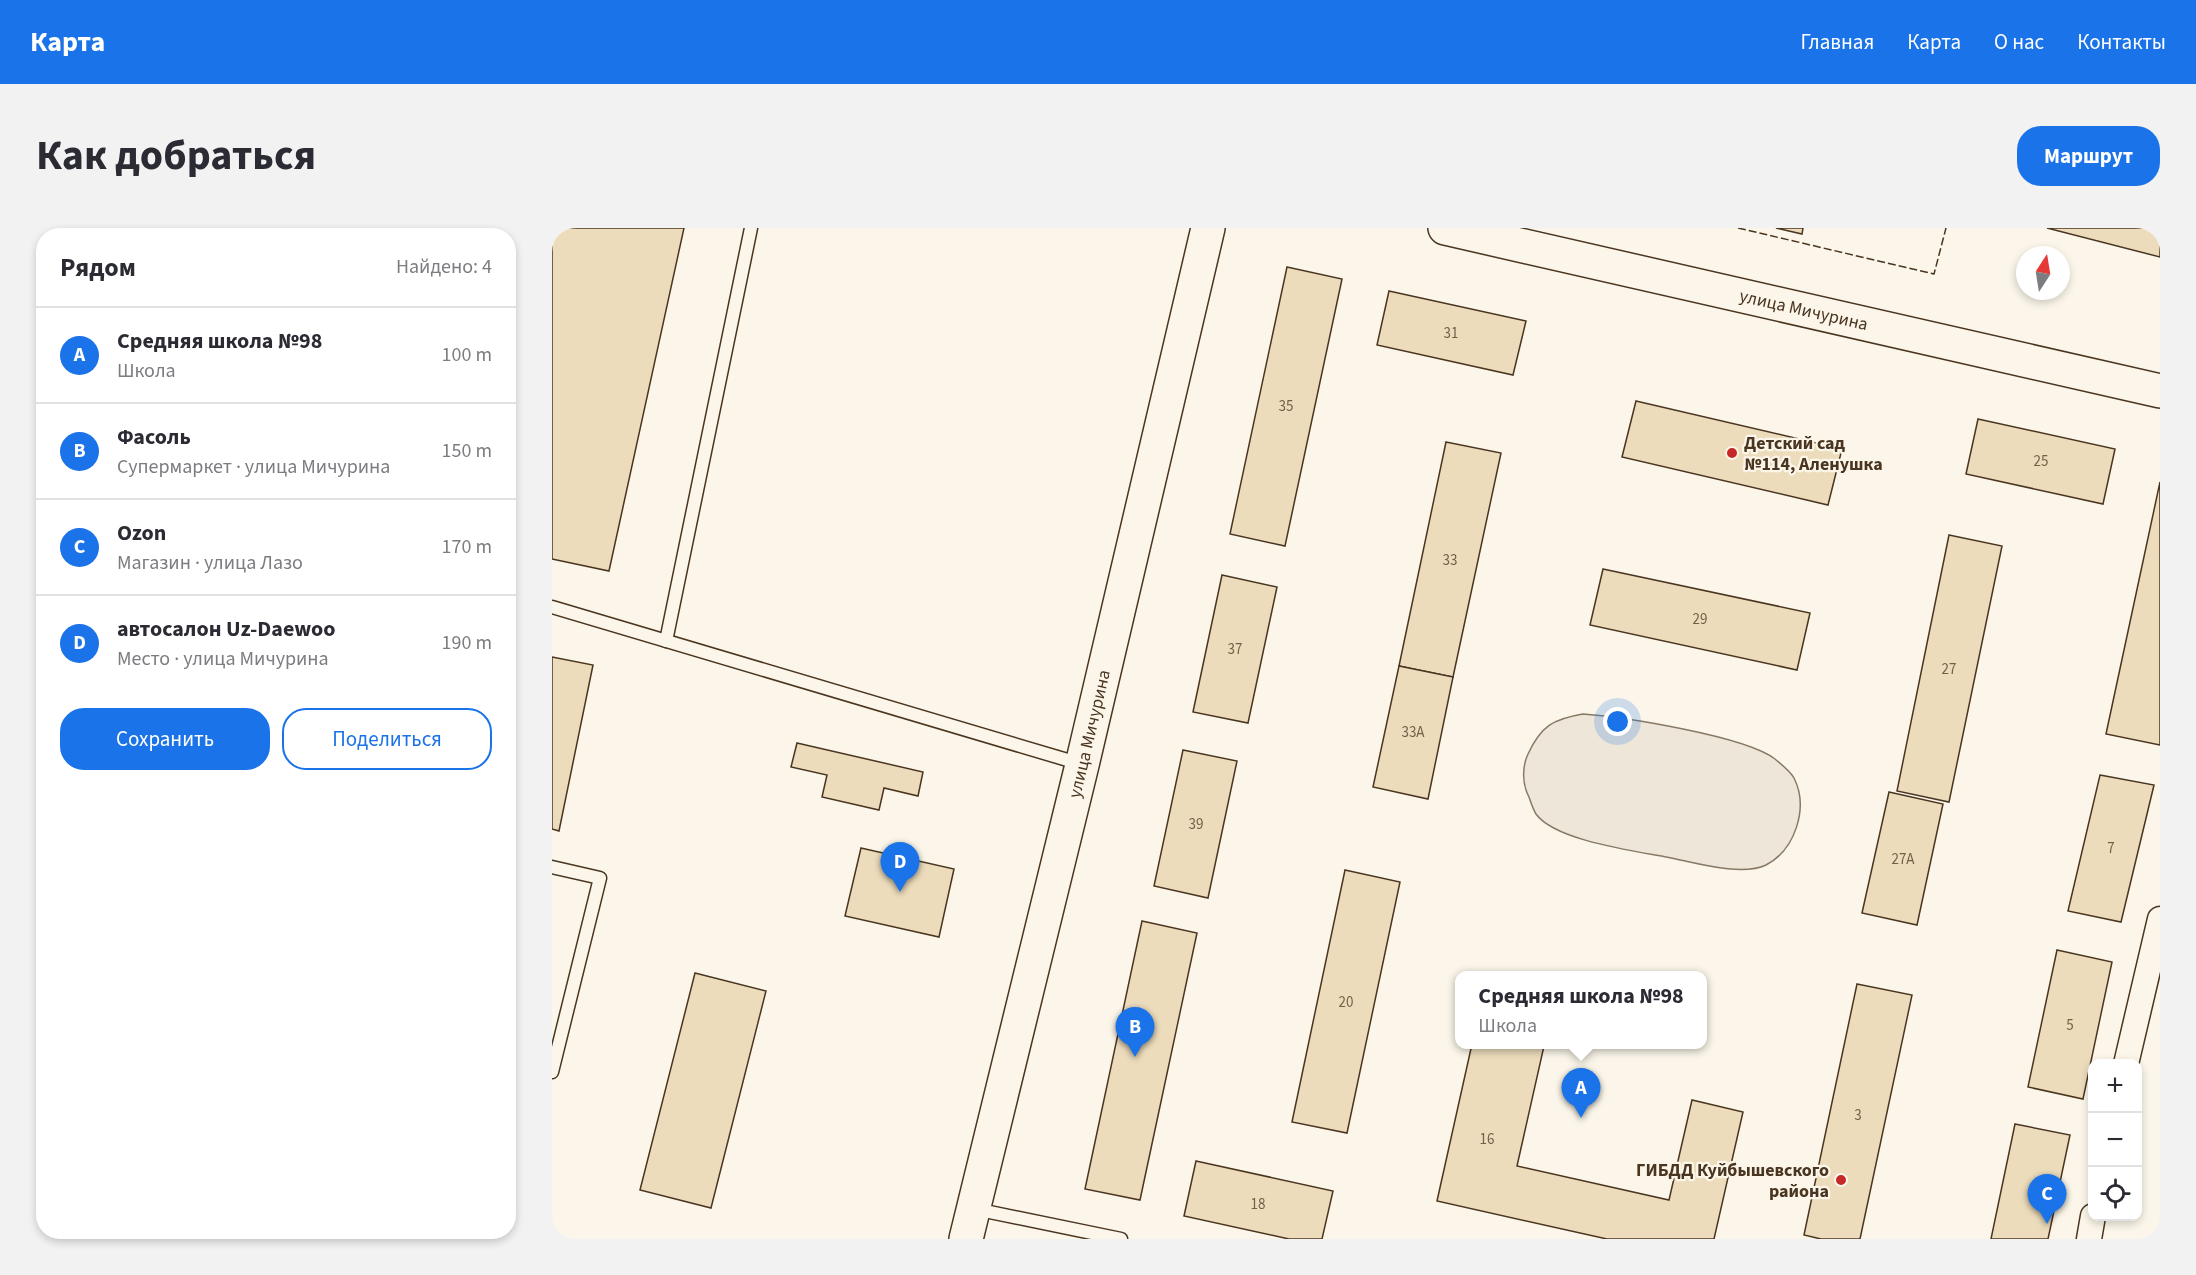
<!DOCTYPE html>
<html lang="ru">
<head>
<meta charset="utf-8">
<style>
  :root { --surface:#fff; --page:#f2f2f3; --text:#2b2b33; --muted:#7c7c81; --line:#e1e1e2; --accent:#1a73e8 }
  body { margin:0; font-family:"Source Sans 3",sans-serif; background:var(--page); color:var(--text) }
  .controls { position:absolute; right:18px; bottom:18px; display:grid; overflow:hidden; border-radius:12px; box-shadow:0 3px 9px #0003 }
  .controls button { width:54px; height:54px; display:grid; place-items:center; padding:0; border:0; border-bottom:2px solid var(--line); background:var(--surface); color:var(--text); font:30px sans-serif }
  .compass { position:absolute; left:1464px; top:18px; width:54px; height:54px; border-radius:50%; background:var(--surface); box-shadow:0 3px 9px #0003; rotate:12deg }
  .you { position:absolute; left:1066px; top:494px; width:21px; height:21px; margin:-15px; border:4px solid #fff; border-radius:50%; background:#1a73e8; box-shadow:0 0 0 9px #1a73e833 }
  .badge { display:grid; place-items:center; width:39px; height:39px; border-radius:50%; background:var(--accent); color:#fff; font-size:20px; font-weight:700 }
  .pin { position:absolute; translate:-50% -50px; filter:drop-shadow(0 2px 3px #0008) }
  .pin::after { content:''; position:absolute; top:32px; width:21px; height:18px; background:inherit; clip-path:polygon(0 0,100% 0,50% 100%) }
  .popup { position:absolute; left:903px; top:743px; width:252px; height:78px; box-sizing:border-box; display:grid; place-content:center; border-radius:12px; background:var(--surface); filter:drop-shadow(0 2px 4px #0005); font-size:20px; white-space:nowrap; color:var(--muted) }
  .popup b { font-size:22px; color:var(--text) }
  .popup::after { content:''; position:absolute; left:50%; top:100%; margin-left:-12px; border:12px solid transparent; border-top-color:var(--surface) }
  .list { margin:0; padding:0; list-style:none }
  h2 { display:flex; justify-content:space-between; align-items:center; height:78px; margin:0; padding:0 24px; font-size:26px }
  h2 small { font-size:20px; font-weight:400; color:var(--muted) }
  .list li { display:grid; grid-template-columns:39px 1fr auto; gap:18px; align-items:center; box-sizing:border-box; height:96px; padding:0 24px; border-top:2px solid var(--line) }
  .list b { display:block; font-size:22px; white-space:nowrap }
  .list p { margin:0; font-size:20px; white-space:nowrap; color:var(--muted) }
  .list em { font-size:20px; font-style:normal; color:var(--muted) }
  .actions { display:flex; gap:12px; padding:18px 24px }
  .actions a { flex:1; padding:14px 0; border:2px solid var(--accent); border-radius:24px; text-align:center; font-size:21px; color:var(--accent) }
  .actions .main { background:var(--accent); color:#fff }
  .icon { flex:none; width:33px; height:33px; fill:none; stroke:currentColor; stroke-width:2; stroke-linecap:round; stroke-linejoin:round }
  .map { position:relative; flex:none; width:1608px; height:1011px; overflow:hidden; border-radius:24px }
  header { display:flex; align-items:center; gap:36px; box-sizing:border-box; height:84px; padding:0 30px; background:var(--accent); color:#fff }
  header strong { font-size:28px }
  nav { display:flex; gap:33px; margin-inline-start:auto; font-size:21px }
  .intro { display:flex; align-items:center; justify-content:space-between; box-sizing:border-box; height:144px; padding:0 36px }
  h1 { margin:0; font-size:42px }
  .button { padding:15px 27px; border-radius:24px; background:var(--accent); color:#fff; font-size:21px; font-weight:700 }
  main { display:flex; gap:36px; padding:0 36px }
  aside { flex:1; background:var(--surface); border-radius:24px; box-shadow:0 3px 9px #0003 }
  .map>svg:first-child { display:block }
  .green { fill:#ede6d9; stroke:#887966; stroke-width:1.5 }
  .building { fill:#ecdcbc; stroke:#4a3520; stroke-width:1.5 }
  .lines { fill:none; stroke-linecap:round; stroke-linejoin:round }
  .lane-casing { stroke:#4a3520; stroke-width:15 }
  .street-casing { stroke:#4a3520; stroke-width:27 }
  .secondary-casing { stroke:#4a3520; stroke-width:36 }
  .lane { stroke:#fbf6e9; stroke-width:12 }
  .street { stroke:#fbf6e9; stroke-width:24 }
  .secondary { stroke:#fbf6e9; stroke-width:33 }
  .fence { stroke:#4a3520; stroke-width:1.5; stroke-dasharray:8 3; stroke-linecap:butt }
  .poi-dot { fill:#c62828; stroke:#fbf6e9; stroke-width:2 }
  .labels { text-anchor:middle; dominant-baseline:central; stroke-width:4.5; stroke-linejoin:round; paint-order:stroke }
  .number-label { font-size:15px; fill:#725f47 }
  .street-label { font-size:18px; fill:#4a3520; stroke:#fbf6e9 }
  .poi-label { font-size:18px; font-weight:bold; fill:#4a3520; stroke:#fbf6e9; text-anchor:start }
</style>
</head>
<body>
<header>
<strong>Карта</strong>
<nav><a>Главная</a><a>Карта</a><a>О нас</a><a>Контакты</a></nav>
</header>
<div class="intro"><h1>Как добраться</h1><a class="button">Маршрут</a></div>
<main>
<aside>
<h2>Рядом<small>Найдено: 4</small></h2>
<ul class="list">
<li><span class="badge">A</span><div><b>Средняя школа №98</b><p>Школа</p></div><em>100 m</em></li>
<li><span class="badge">B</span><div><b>Фасоль</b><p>Супермаркет · улица Мичурина</p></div><em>150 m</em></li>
<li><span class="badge">C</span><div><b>Ozon</b><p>Магазин · улица Лазо</p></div><em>170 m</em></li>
<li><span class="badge">D</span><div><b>автосалон Uz-Daewoo</b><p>Место · улица Мичурина</p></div><em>190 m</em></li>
</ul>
<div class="actions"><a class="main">Сохранить</a><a>Поделиться</a></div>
</aside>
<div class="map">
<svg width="1608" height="1011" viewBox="0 0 1608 1011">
  <rect width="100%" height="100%" fill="#fbf6e9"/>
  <!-- green -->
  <path class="green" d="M1031 486C1072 489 1193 508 1223 531 1229 536 1239 544 1242 550 1257 580 1243 622 1214 637 1191 648 1148 636 1124 631 1091 624 1004 614 984 586 981 581 979 575 977 569 970 556 970 539 976 526 989 498 1001 491 1031 486Z"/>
  <!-- building -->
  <g class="building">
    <polygon points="0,0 132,0 57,343 0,331"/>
    <polygon points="1224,0 1251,0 1250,6"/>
    <polygon points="1495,0 1608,0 1608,29"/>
    <polygon points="735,39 790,51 733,318 678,306"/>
    <polygon points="837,63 974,93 961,147 825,117"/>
    <polygon points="1084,173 1290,221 1276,277 1070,229"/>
    <polygon points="1426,191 1563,221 1551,276 1414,246"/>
    <polygon points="894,214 949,225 901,449 847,438"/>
    <polygon points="1608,254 1608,517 1554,506"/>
    <polygon points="1397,307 1450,318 1397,574 1345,563"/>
    <polygon points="1051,341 1258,385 1245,442 1038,397"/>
    <polygon points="670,347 725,359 696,495 641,484"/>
    <polygon points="0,429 41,437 7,603 0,601"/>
    <polygon points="847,438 901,449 876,571 821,559"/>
    <polygon points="245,515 371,544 366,568 332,560 327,582 270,569 275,547 239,539"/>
    <polygon points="631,522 685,533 656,670 602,658"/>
    <polygon points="1548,547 1602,557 1569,694 1516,683"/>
    <polygon points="1337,564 1391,576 1365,697 1310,685"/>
    <polygon points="309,620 402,641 387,709 293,688"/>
    <polygon points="793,642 848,654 795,905 740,894"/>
    <polygon points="590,693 645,705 588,972 533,961"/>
    <polygon points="1505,722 1560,734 1531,871 1476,859"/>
    <polygon points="143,745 214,763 159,980 88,962"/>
    <polygon points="1305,756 1360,767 1308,1011 1269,1011 1252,1007"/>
    <polygon points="920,816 992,818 965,938 1117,972 1140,872 1191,884 1162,1011 1055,1011 885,973"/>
    <polygon points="1463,896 1518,907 1496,1011 1439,1011"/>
    <polygon points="644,933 781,963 770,1011 737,1011 632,988"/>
  </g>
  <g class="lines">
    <!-- lane casing -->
    <g class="lane-casing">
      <g id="lane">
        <polyline points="0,379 529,536"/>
        <polyline points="114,413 199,0"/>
        <polyline points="0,639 48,650 0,844"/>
        <polyline points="423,981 569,1011"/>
      </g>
    </g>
    <!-- street casing -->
    <g class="street-casing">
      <g id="street">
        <polyline points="1574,836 1608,691"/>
        <polyline points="1537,1011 1541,988"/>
      </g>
    </g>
    <!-- secondary casing -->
    <g class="secondary-casing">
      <g id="secondary">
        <path id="s1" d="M893 0 1608 163"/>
        <path id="s2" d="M414 1011 530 537 656 0"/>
      </g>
    </g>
    <!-- lane -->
    <use href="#lane" class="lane"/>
    <!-- street -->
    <use href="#street" class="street"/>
    <!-- secondary -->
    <use href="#secondary" class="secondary"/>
    <!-- fence -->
    <polyline class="fence" points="1186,0 1382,46 1394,0"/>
  </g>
  <!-- markers -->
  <g class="poi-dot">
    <circle cx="1180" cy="225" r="6"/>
    <circle cx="1289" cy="952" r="6"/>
  </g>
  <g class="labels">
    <!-- number labels -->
    <g class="number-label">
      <text x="899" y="105">31</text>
      <text x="734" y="178">35</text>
      <text x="1489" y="233">25</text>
      <text x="898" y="332">33</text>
      <text x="1148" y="391">29</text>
      <text x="683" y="421">37</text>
      <text x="1397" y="441">27</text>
      <text x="861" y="504">33А</text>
      <text x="644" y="596">39</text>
      <text x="1559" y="620">7</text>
      <text x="1351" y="631">27А</text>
      <text x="794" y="774">20</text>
      <text x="1518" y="797">5</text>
      <text x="1306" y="887">3</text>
      <text x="935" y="911">16</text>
      <text x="706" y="976">18</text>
    </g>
    <!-- street labels -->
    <g class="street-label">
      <text stroke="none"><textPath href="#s1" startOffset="368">улица Мичурина</textPath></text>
      <text stroke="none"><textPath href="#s2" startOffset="520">улица Мичурина</textPath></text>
    </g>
    <!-- poi labels -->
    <g class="poi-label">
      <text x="1192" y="215">Детский сад<tspan x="1192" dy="21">№114, Аленушка</tspan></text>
      <text x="1277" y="942" text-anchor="end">ГИБДД Куйбышевского<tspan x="1277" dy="21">района</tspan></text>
    </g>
  </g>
</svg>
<div class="controls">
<button>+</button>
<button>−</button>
<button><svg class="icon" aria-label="locate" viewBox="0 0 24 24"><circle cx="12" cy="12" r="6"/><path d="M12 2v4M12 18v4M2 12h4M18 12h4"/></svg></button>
</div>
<svg class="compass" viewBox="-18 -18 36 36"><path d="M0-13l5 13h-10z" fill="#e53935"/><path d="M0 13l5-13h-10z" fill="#7c7c81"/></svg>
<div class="you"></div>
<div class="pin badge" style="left:1029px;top:890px">A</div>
<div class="popup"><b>Средняя школа №98</b>Школа</div>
<div class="pin badge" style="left:583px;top:829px">B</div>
<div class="pin badge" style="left:1495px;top:996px">C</div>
<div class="pin badge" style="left:348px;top:664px">D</div>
</div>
</main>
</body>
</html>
